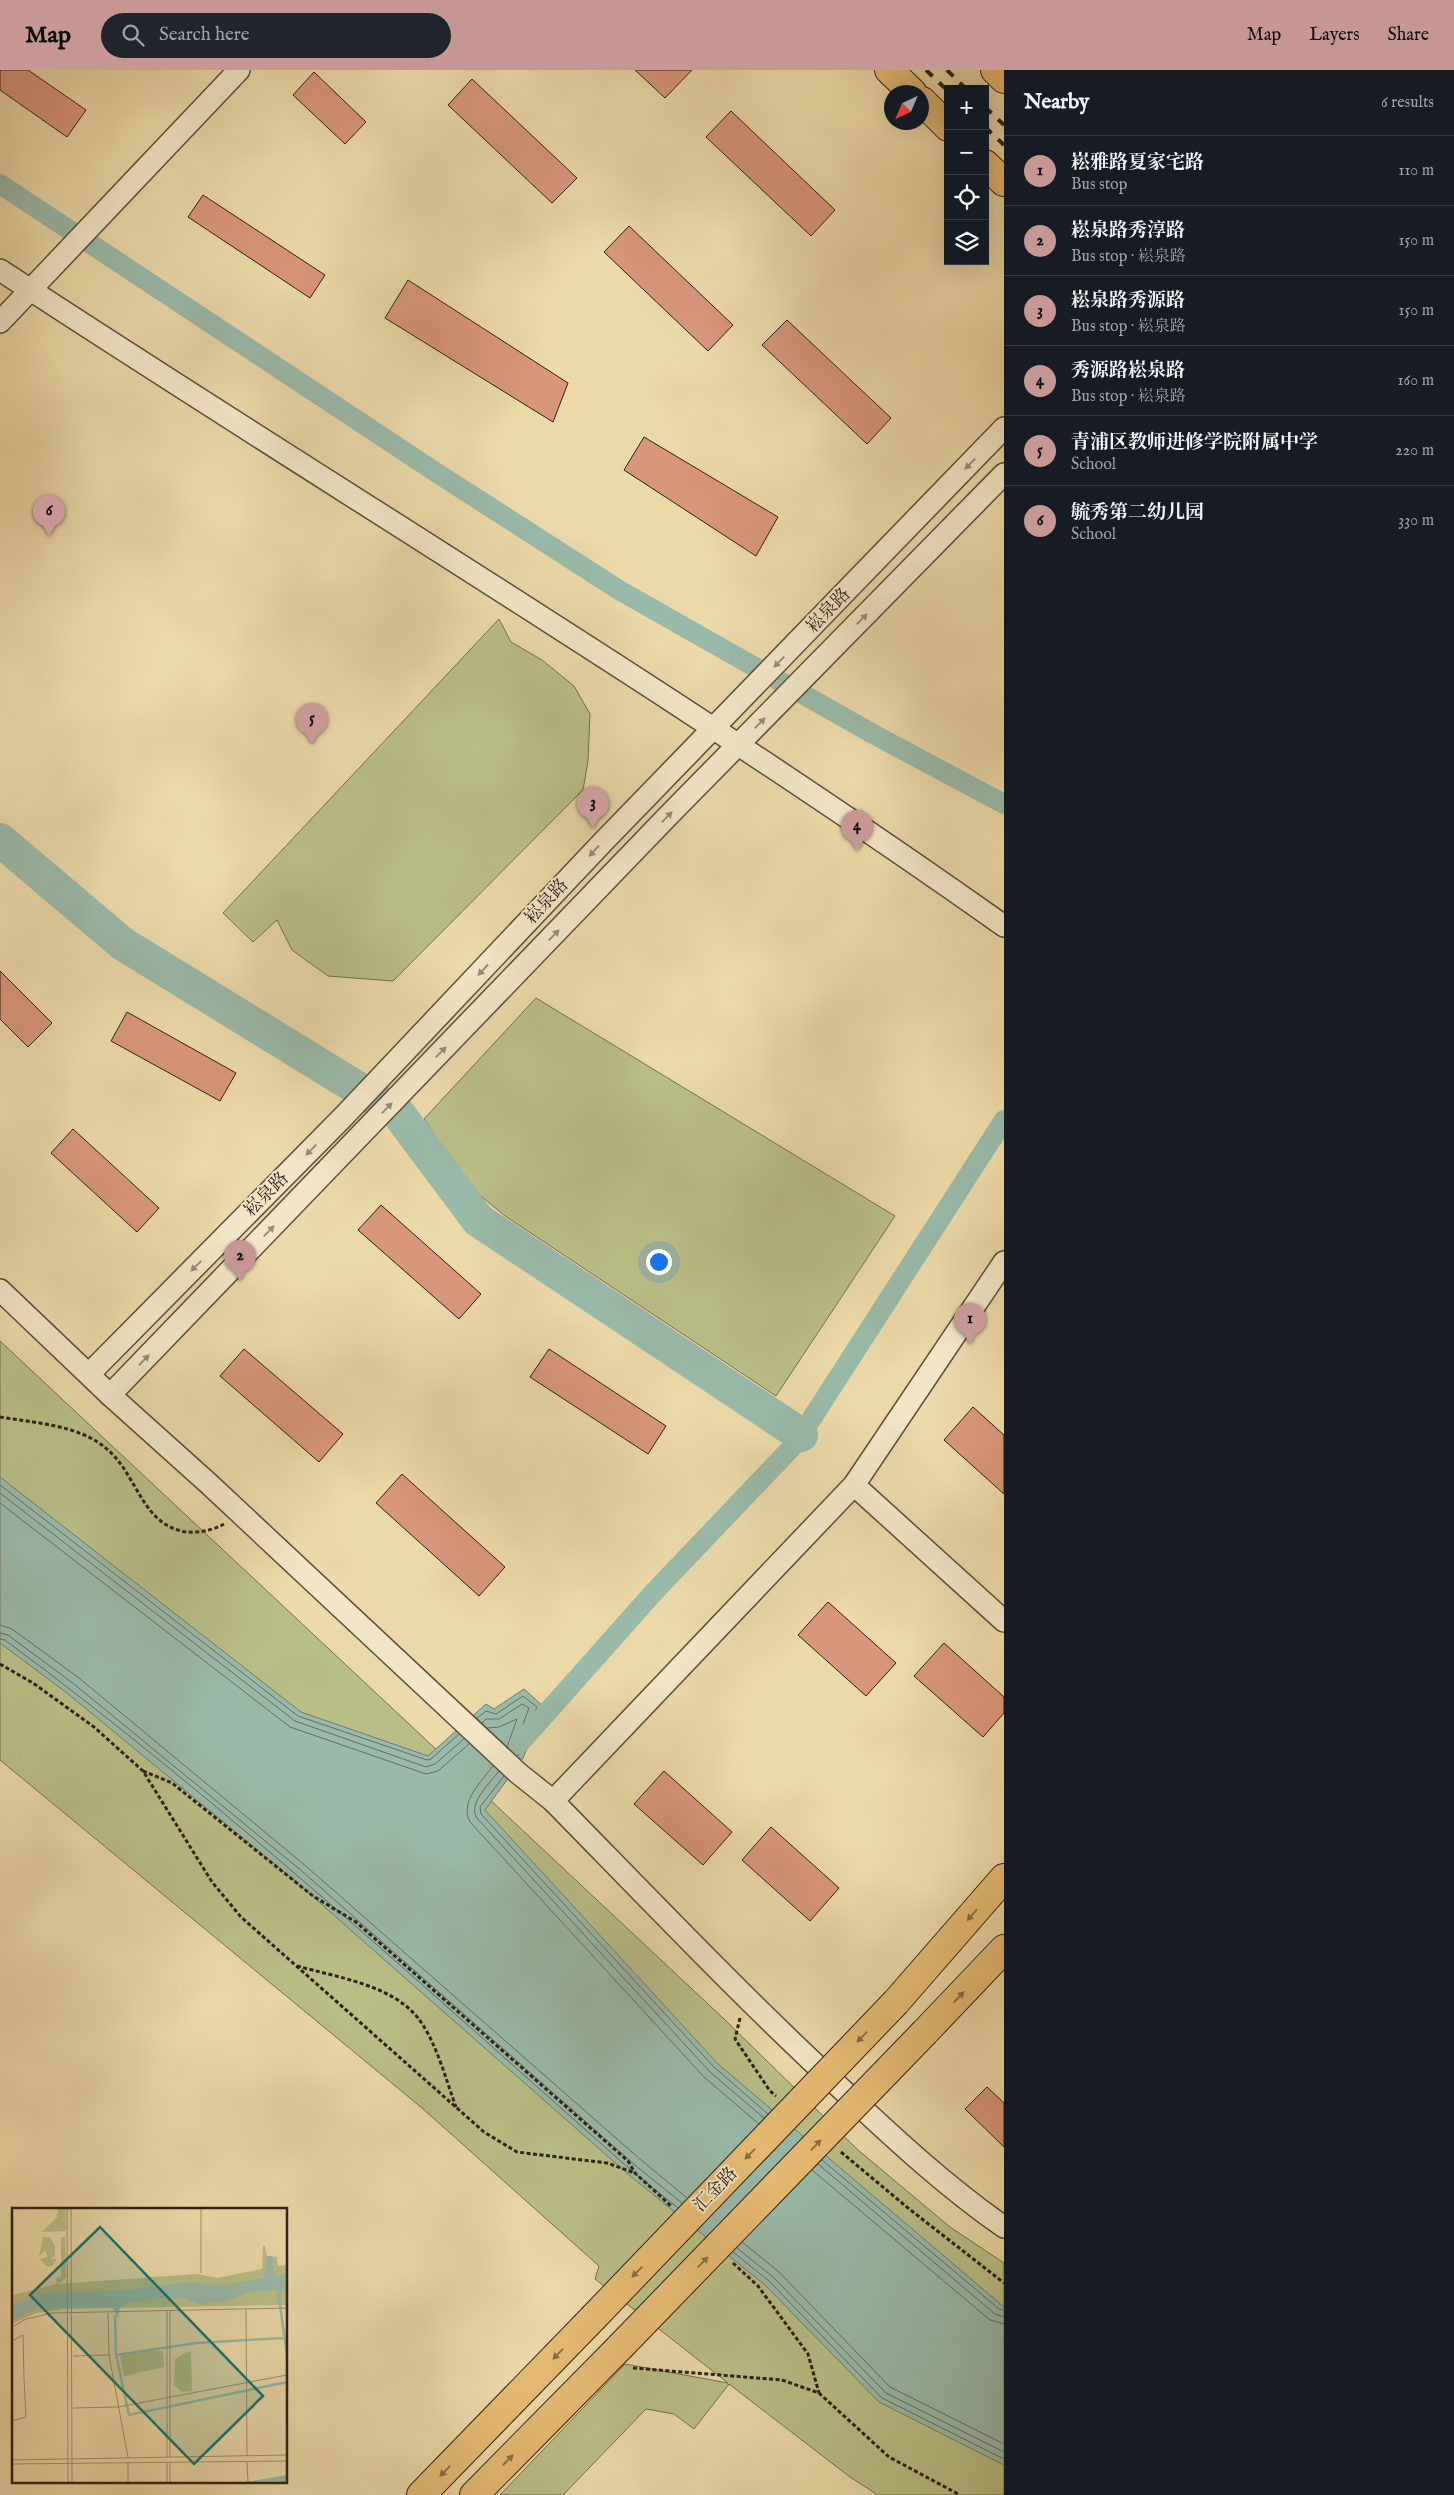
<!DOCTYPE html>
<html lang="en">
<head>
<meta charset="utf-8">
<style>
  :root { --surface:#171b24; --page:#20242c; --text:#f1f3f6; --muted:#9ea1a6; --line:#363941; --accent:#c59692 }
  body { margin:0; font-family:"IM FELL English","Noto Serif SC",serif; background:var(--page); color:var(--text) }
  .controls { position:absolute; right:15px; top:15px; display:grid; overflow:hidden; border-radius:0px; box-shadow:0 5px 20px #0002 }
  .controls button { width:45px; height:45px; display:grid; place-items:center; padding:0; border:0; border-bottom:1px solid var(--line); background:var(--surface); color:var(--text); font:25px sans-serif }
  .compass { position:absolute; left:884px; top:15px; width:45px; height:45px; border-radius:50%; background:var(--surface); box-shadow:0 5px 20px #0002; rotate:224deg }
  .you { position:absolute; left:658px; top:1191px; width:18px; height:18px; margin:-12px; border:4px solid #fff; border-radius:50%; background:#1a73e8; box-shadow:0 0 0 8px #1a73e833 }
  .badge { display:grid; place-items:center; width:32px; height:32px; border-radius:50%; background:var(--accent); color:#111; font-size:16px; font-weight:700 }
  .pin { position:absolute; translate:-50% -41px; filter:drop-shadow(0 1px 2px #0008) }
  .pin::after { content:''; position:absolute; top:26px; width:18px; height:15px; background:inherit; clip-path:polygon(0 0,100% 0,50% 100%) }
  .list { margin:0; padding:0; list-style:none }
  h2 { display:flex; justify-content:space-between; align-items:center; height:65px; margin:0; padding:0 20px; font-size:21px }
  h2 small { font-size:16px; font-weight:400; color:var(--muted) }
  .list li { display:grid; grid-template-columns:32px 1fr auto; gap:15px; align-items:center; box-sizing:border-box; height:70px; padding:0 20px; border-top:1px solid var(--line) }
  .list b { display:block; font-size:19px; white-space:nowrap }
  .list p { margin:0; font-size:16px; white-space:nowrap; color:var(--muted) }
  .list em { font-size:16px; font-style:normal; color:var(--muted) }
  .icon { flex:none; width:28px; height:28px; fill:none; stroke:currentColor; stroke-width:2; stroke-linecap:round; stroke-linejoin:round }
  .map { position:relative; flex:none; width:1004px; height:2425px; overflow:hidden }
  header { display:flex; align-items:center; gap:30px; box-sizing:border-box; height:70px; padding:0 25px; background:var(--accent); color:#111 }
  header strong { font-size:24px }
  nav { display:flex; gap:28px; margin-inline-start:auto; font-size:18px }
  .search { width:350px; height:45px; background:var(--page); display:flex; align-items:center; gap:12px; box-sizing:border-box; padding:0 18px; border-radius:28px; color:var(--muted); font-size:19px }
  main { display:flex }
  aside { flex:1; background:var(--surface) }
  .map>svg:first-child { display:block }
  .green { fill:#babf86; stroke:#746f4e }
  .water { fill:#99baa9; stroke:#6e7c6e }
  .lines { fill:none; stroke-linecap:round; stroke-linejoin:round }
  .shore { stroke:#646c60; stroke-width:1 }
  .canal { stroke:#99baa9; stroke-width:20 }
  .river { stroke:#99baa9; stroke-width:34 }
  .building { fill:#d8967b; stroke:#2e1f16 }
  .minor-casing { stroke:#5e4e3a; stroke-width:24 }
  .major-casing { stroke:#2e1f16; stroke-width:30 }
  .path { stroke:#2e1f16; stroke-width:3; stroke-dasharray:4 2.5; stroke-linecap:butt }
  .minor { stroke:#f3e6c6; stroke-width:21 }
  .major { stroke:#e6bc74; stroke-width:28 }
  .rail { stroke:#2e1f16; stroke-width:4; stroke-dasharray:9 9; stroke-linecap:butt }
  .major-bridge-casing { stroke:#2e1f16; stroke-width:30; stroke-linecap:butt }
  .major-bridge { stroke:#e6bc74; stroke-width:28 }
  .oneway { fill:#9a8c77 }
  .oneway2 { fill:#8a6e45 }
  .labels { text-anchor:middle; dominant-baseline:central; stroke-width:4; stroke-linejoin:round; paint-order:stroke }
  .street-label { font-size:18px; fill:#2e1f16; stroke:#f3e6c6 }
  .inset-river { fill:none; stroke:#99baa9; stroke-width:2.5 }
  .inset-road { fill:none; stroke:#a08f6e; stroke-width:1 }
  .view { fill:#0f766e; fill-opacity:0.15; stroke:#0f766e; stroke-width:2.5 }
  .inset-edge { fill:none; stroke:#2e1f16; stroke-width:2.5 }
</style>
</head>
<body>
<header>
<strong>Map</strong>
<div class="search"><svg class="icon" aria-label="search" viewBox="0 0 24 24"><circle cx="10" cy="10" r="6"/><path d="M15 15l6 6"/></svg>Search here</div>
<nav><a>Map</a><a>Layers</a><a>Share</a></nav>
</header>
<main>
<div class="map">
<svg width="1004" height="2425" viewBox="0 0 1004 2425">
  <rect width="100%" height="100%" fill="#ecd9a8"/>
  <filter id="stains"><feTurbulence type="fractalNoise" baseFrequency=".004" numOctaves="4"/><feColorMatrix values="0 0 0 0 .2 0 0 0 0 .09 0 0 0 0 .02 0 0 0 .5 -.17"/></filter>
  <radialGradient id="worn" r=".72"><stop offset=".6" stop-color="#630" stop-opacity="0"/><stop offset="1" stop-color="#630" stop-opacity=".3"/></radialGradient>
  <!-- green -->
  <g class="green">
    <polygon points="499,549 511,572 542,590 574,616 590,644 588,691 583,720 393,911 328,906 292,880 277,850 253,872 223,843"/>
    <polygon points="536,928 895,1146 776,1326 505,1146 470,1117 424,1049"/>
    <polygon points="0,1271 723,1948 858,2080 950,2157 1004,2193 1004,2425 878,2425 850,2407 729,2314 694,2359 674,2344 646,2339 563,2425 500,2425 625,2294 728,2313 595,2209 599,2196 422,2038 0,1690"/>
  </g>
  <!-- water -->
  <polygon class="water" points="0,1407 301,1642 428,1686 486,1634 494,1639 524,1619 544,1637 523,1688 485,1740 718,1994 1004,2237 1004,2395 879,2332 765,2215 629,2105 295,1811 67,1623 0,1573"/>
  <g class="lines">
    <!-- shore -->
    <g class="shore">
      <polyline points="0,1415 298,1646 427,1690 431,1689 459,1664"/>
      <polyline points="0,1423 295,1651 426,1697 435,1694 464,1669"/>
      <polyline points="0,1433 290,1657 426,1704 438,1701 469,1674"/>
      <polyline points="0,1555 12,1559 79,1608 307,1797 641,2090 687,2128"/>
      <polyline points="0,1563 8,1565 74,1614 303,1802 636,2096 682,2133"/>
      <path d="M0 1569 5 1570C225 1733 427 1920 632 2101L678 2138"/>
      <polyline points="477,1648 486,1641 496,1644 523,1626 537,1637 518,1686"/>
      <polyline points="482,1653 486,1649 499,1649 522,1634 529,1638 513,1682"/>
      <polyline points="487,1658 499,1657 517,1649 507,1677"/>
      <path d="M493 1696C482 1711 459 1732 470 1752L704 2007 759 2054"/>
      <path d="M499 1701C490 1713 469 1732 476 1747L710 2002 764 2048"/>
      <polyline points="504,1706 480,1737 481,1744 714,1997 768,2044"/>
      <polyline points="822,2090 999,2239 1004,2240"/>
      <polyline points="818,2094 995,2244 1004,2247"/>
      <polyline points="812,2100 990,2250 1004,2254"/>
      <polyline points="742,2172 779,2202 890,2317 1004,2374"/>
      <polyline points="737,2178 773,2207 886,2323 1004,2382"/>
      <polyline points="733,2182 769,2211 882,2328 1004,2389"/>
    </g>
    <!-- canal -->
    <g class="canal">
      <polyline points="0,114 437,403 619,520 873,664 1004,734"/>
      <polyline points="519,1674 654,1522 796,1373 1004,1050"/>
    </g>
    <!-- river -->
    <polyline class="river" points="0,770 123,874 398,1043 478,1150 801,1365"/>
  </g>
  <!-- building -->
  <g class="building">
    <polygon points="0,0 28,0 86,40 67,67 0,20"/>
    <polygon points="635,0 692,0 665,28"/>
    <polygon points="314,2 366,52 345,74 293,25"/>
    <polygon points="472,9 577,108 552,133 448,35"/>
    <polygon points="731,41 835,140 811,166 706,67"/>
    <polygon points="203,125 325,205 310,228 188,147"/>
    <polygon points="629,156 733,255 708,281 604,182"/>
    <polygon points="408,210 568,313 553,352 385,248"/>
    <polygon points="787,250 891,348 867,374 762,275"/>
    <polygon points="644,367 778,447 756,486 624,400"/>
    <polygon points="0,901 52,953 28,977 0,949"/>
    <polygon points="127,942 236,1003 220,1031 111,971"/>
    <polygon points="73,1059 159,1138 137,1162 51,1083"/>
    <polygon points="381,1135 481,1224 459,1249 358,1160"/>
    <polygon points="244,1279 343,1364 319,1392 220,1306"/>
    <polygon points="549,1279 666,1356 648,1384 530,1307"/>
    <polygon points="973,1337 1004,1365 1004,1424 944,1370"/>
    <polygon points="402,1404 505,1497 479,1526 376,1433"/>
    <polygon points="828,1532 896,1593 866,1626 798,1565"/>
    <polygon points="944,1573 1004,1627 1004,1643 983,1667 914,1606"/>
    <polygon points="664,1701 732,1762 703,1795 634,1734"/>
    <polygon points="771,1757 839,1818 810,1851 742,1790"/>
    <polygon points="987,2017 1004,2033 1004,2077 965,2039"/>
  </g>
  <g class="lines">
    <!-- minor casing -->
    <g class="minor-casing">
      <g id="minor">
        <path d="M0 200C334 419 678 625 1004 856"/>
        <polyline points="0,252 239,0"/>
        <path d="M0 1220 110 1325 208 1413 518 1703 553 1731C650 1830 746 1931 848 2025 898 2072 948 2118 1004 2157"/>
        <polyline points="89,1304 345,1045 602,773 1004,358"/>
        <polyline points="110,1325 668,746 1004,404"/>
        <polyline points="854,1415 1004,1551"/>
        <polyline points="553,1731 854,1415 1004,1192"/>
      </g>
    </g>
    <!-- major casing -->
    <g class="major-casing">
      <g id="major">
        <polyline points="889,0 912,22"/>
        <polyline points="995,0 1004,9"/>
        <polyline points="922,31 948,57"/>
        <polyline points="985,94 1004,112"/>
        <polyline points="896,1932 1004,1808"/>
        <polyline points="925,1962 1004,1879"/>
        <polyline points="421,2425 592,2249"/>
        <polyline points="474,2425 620,2277"/>
      </g>
    </g>
    <!-- path -->
    <g class="path">
      <path d="M0 1347C35 1353 81 1355 108 1380 138 1406 142 1456 187 1462 199 1463 214 1460 224 1454"/>
      <polyline points="0,1594 33,1613 94,1657 143,1701 212,1812 241,1847 484,2062 517,2082 607,2093 635,2103"/>
      <polyline points="143,1701 172,1713 313,1826 356,1852 628,2091 635,2103 671,2136"/>
      <path d="M297 1896C336 1907 392 1915 418 1948 436 1971 446 2010 456 2037"/>
      <polyline points="740,1948 735,1969 770,2021 776,2026"/>
      <polyline points="841,2082 908,2138 1004,2213"/>
      <polyline points="733,2193 758,2216 808,2284 819,2323"/>
      <polyline points="633,2298 782,2310 819,2323 889,2387 960,2425"/>
    </g>
    <!-- minor -->
    <use href="#minor" class="minor"/>
    <!-- major -->
    <use href="#major" class="major"/>
    <!-- rail -->
    <g class="rail">
      <polyline points="926,0 948,21"/>
      <polyline points="947,0 966,19"/>
      <polyline points="985,37 1004,55"/>
      <polyline points="985,57 1004,75"/>
    </g>
    <!-- major-bridge casing -->
    <g class="major-bridge-casing">
      <g id="major-bridge">
        <polyline points="592,2249 896,1932"/>
        <polyline points="620,2277 925,1962"/>
      </g>
    </g>
    <!-- major-bridge -->
    <use href="#major-bridge" class="major-bridge"/>
  </g>
  <!-- one-way arrows -->
  <defs><path id="oneway-solid" d="M-6-.8H1V-3.2L6.5 0L1 3.2V.8H-6Z" transform="scale(1.25)"/></defs>
  <g class="oneway">
    <use href="#oneway-solid" transform="translate(970 394) rotate(134)"/>
    <use href="#oneway-solid" transform="translate(862 549) rotate(-45)"/>
    <use href="#oneway-solid" transform="translate(779 592) rotate(135)"/>
    <use href="#oneway-solid" transform="translate(760 653) rotate(-45)"/>
    <use href="#oneway-solid" transform="translate(667 747) rotate(-46)"/>
    <use href="#oneway-solid" transform="translate(594 781) rotate(133)"/>
    <use href="#oneway-solid" transform="translate(554 865) rotate(-46)"/>
    <use href="#oneway-solid" transform="translate(483 900) rotate(133)"/>
    <use href="#oneway-solid" transform="translate(441 982) rotate(-46)"/>
    <use href="#oneway-solid" transform="translate(387 1038) rotate(-46)"/>
    <use href="#oneway-solid" transform="translate(311 1080) rotate(134)"/>
    <use href="#oneway-solid" transform="translate(269 1161) rotate(-46)"/>
    <use href="#oneway-solid" transform="translate(196 1196) rotate(135)"/>
    <use href="#oneway-solid" transform="translate(144 1290) rotate(-46)"/>
  </g>
  <g class="oneway2">
    <use href="#oneway-solid" transform="translate(972 1845) rotate(131)"/>
    <use href="#oneway-solid" transform="translate(959 1927) rotate(-47)"/>
    <use href="#oneway-solid" transform="translate(862 1967) rotate(134)"/>
    <use href="#oneway-solid" transform="translate(816 2075) rotate(-46)"/>
    <use href="#oneway-solid" transform="translate(750 2084) rotate(134)"/>
    <use href="#oneway-solid" transform="translate(703 2192) rotate(-46)"/>
    <use href="#oneway-solid" transform="translate(637 2202) rotate(134)"/>
    <use href="#oneway-solid" transform="translate(558 2284) rotate(134)"/>
    <use href="#oneway-solid" transform="translate(508 2390) rotate(-46)"/>
    <use href="#oneway-solid" transform="translate(445 2401) rotate(134)"/>
  </g>
  <g class="labels">
    <!-- street labels -->
    <g class="street-label">
      <text transform="translate(829 541) rotate(-46)">崧泉路</text>
      <text transform="translate(547 832) rotate(-47)">崧泉路</text>
      <text transform="translate(267 1125) rotate(-45)">崧泉路</text>
      <text transform="translate(716 2120) rotate(-46)">汇金路</text>
    </g>
  </g>
  <!-- overview -->
  <g transform="translate(12 2138)">
    <rect width="275" height="275" fill="#ecd9a8"/>
    <path d="M46 1H53L54 23 30 24 45 9ZM31 29H38L43 38V48L38 51H45L40 58H34L28 51 36 49 33 43 27 48ZM49 29H53L54 70 46 76 184 66 205 70 250 61 251 38H253L255 48 265 49 266 58 275 57V97L52 101 24 105 0 116V87L45 76 44 70 49 69ZM139 142 151 143 152 159 112 168 108 148ZM175 144H179L180 183 170 184 162 177 163 151Z" fill="#babf86"/>
    <path d="M255 48H260L262 67H275V80L269 81V85L263 82 237 84 215 93 187 96 174 91 156 90 120 94 108 99 106 110 100 99 26 100 0 112V96L33 85 109 82 178 74 212 77 251 70ZM275 267 274 274H233Z" fill="#99baa9"/>
    <path class="inset-river" d="M266 83 275 147M103 107 104 146 117 207 275 174M104 147 184 135 272 130"/>
    <path class="inset-road" d="M55 1 56 274M59 1 60 274M189 1V65M234 102 235 248M158 103V249M96 105 97 147 116 249M0 119 14 111 40 105 275 100M0 133 11 127 12 171M61 148 97 147M61 200 106 199 275 167M0 213 14 209 12 171M155 249V103M0 252 275 247M235 254 236 274M116 255V274M155 255V274M158 255V274M0 256 275 253"/>
    <path class="view" d="M88 19 251 188 182 256 18 87Z"/>
    <rect width="275" height="275" class="inset-edge"/>
  </g>
  <rect width="100%" height="100%" filter="url(#stains)"/>
  <rect width="100%" height="100%" fill="url(#worn)"/>
</svg>
<div class="controls">
<button>+</button>
<button>−</button>
<button><svg class="icon" aria-label="locate" viewBox="0 0 24 24"><circle cx="12" cy="12" r="6"/><path d="M12 2v4M12 18v4M2 12h4M18 12h4"/></svg></button>
<button><svg class="icon" aria-label="layers" viewBox="0 0 24 24"><path d="M12 4l9 5-9 5-9-5zM3 14l9 5 9-5"/></svg></button>
</div>
<svg class="compass" viewBox="-18 -18 36 36"><path d="M0-13l5 13h-10z" fill="#e53935"/><path d="M0 13l5-13h-10z" fill="#9ea1a6"/></svg>
<div class="you"></div>
<div class="pin badge" style="left:970px;top:1274px">1</div>
<div class="pin badge" style="left:240px;top:1211px">2</div>
<div class="pin badge" style="left:593px;top:758px">3</div>
<div class="pin badge" style="left:857px;top:781px">4</div>
<div class="pin badge" style="left:312px;top:674px">5</div>
<div class="pin badge" style="left:49px;top:466px">6</div>
</div>
<aside>
<h2>Nearby<small>6 results</small></h2>
<ul class="list">
<li><span class="badge">1</span><div><b>崧雅路夏家宅路</b><p>Bus stop</p></div><em>110 m</em></li>
<li><span class="badge">2</span><div><b>崧泉路秀淳路</b><p>Bus stop · 崧泉路</p></div><em>150 m</em></li>
<li><span class="badge">3</span><div><b>崧泉路秀源路</b><p>Bus stop · 崧泉路</p></div><em>150 m</em></li>
<li><span class="badge">4</span><div><b>秀源路崧泉路</b><p>Bus stop · 崧泉路</p></div><em>160 m</em></li>
<li><span class="badge">5</span><div><b>青浦区教师进修学院附属中学</b><p>School</p></div><em>220 m</em></li>
<li><span class="badge">6</span><div><b>毓秀第二幼儿园</b><p>School</p></div><em>330 m</em></li>
</ul>
</aside>
</main>
</body>
</html>
